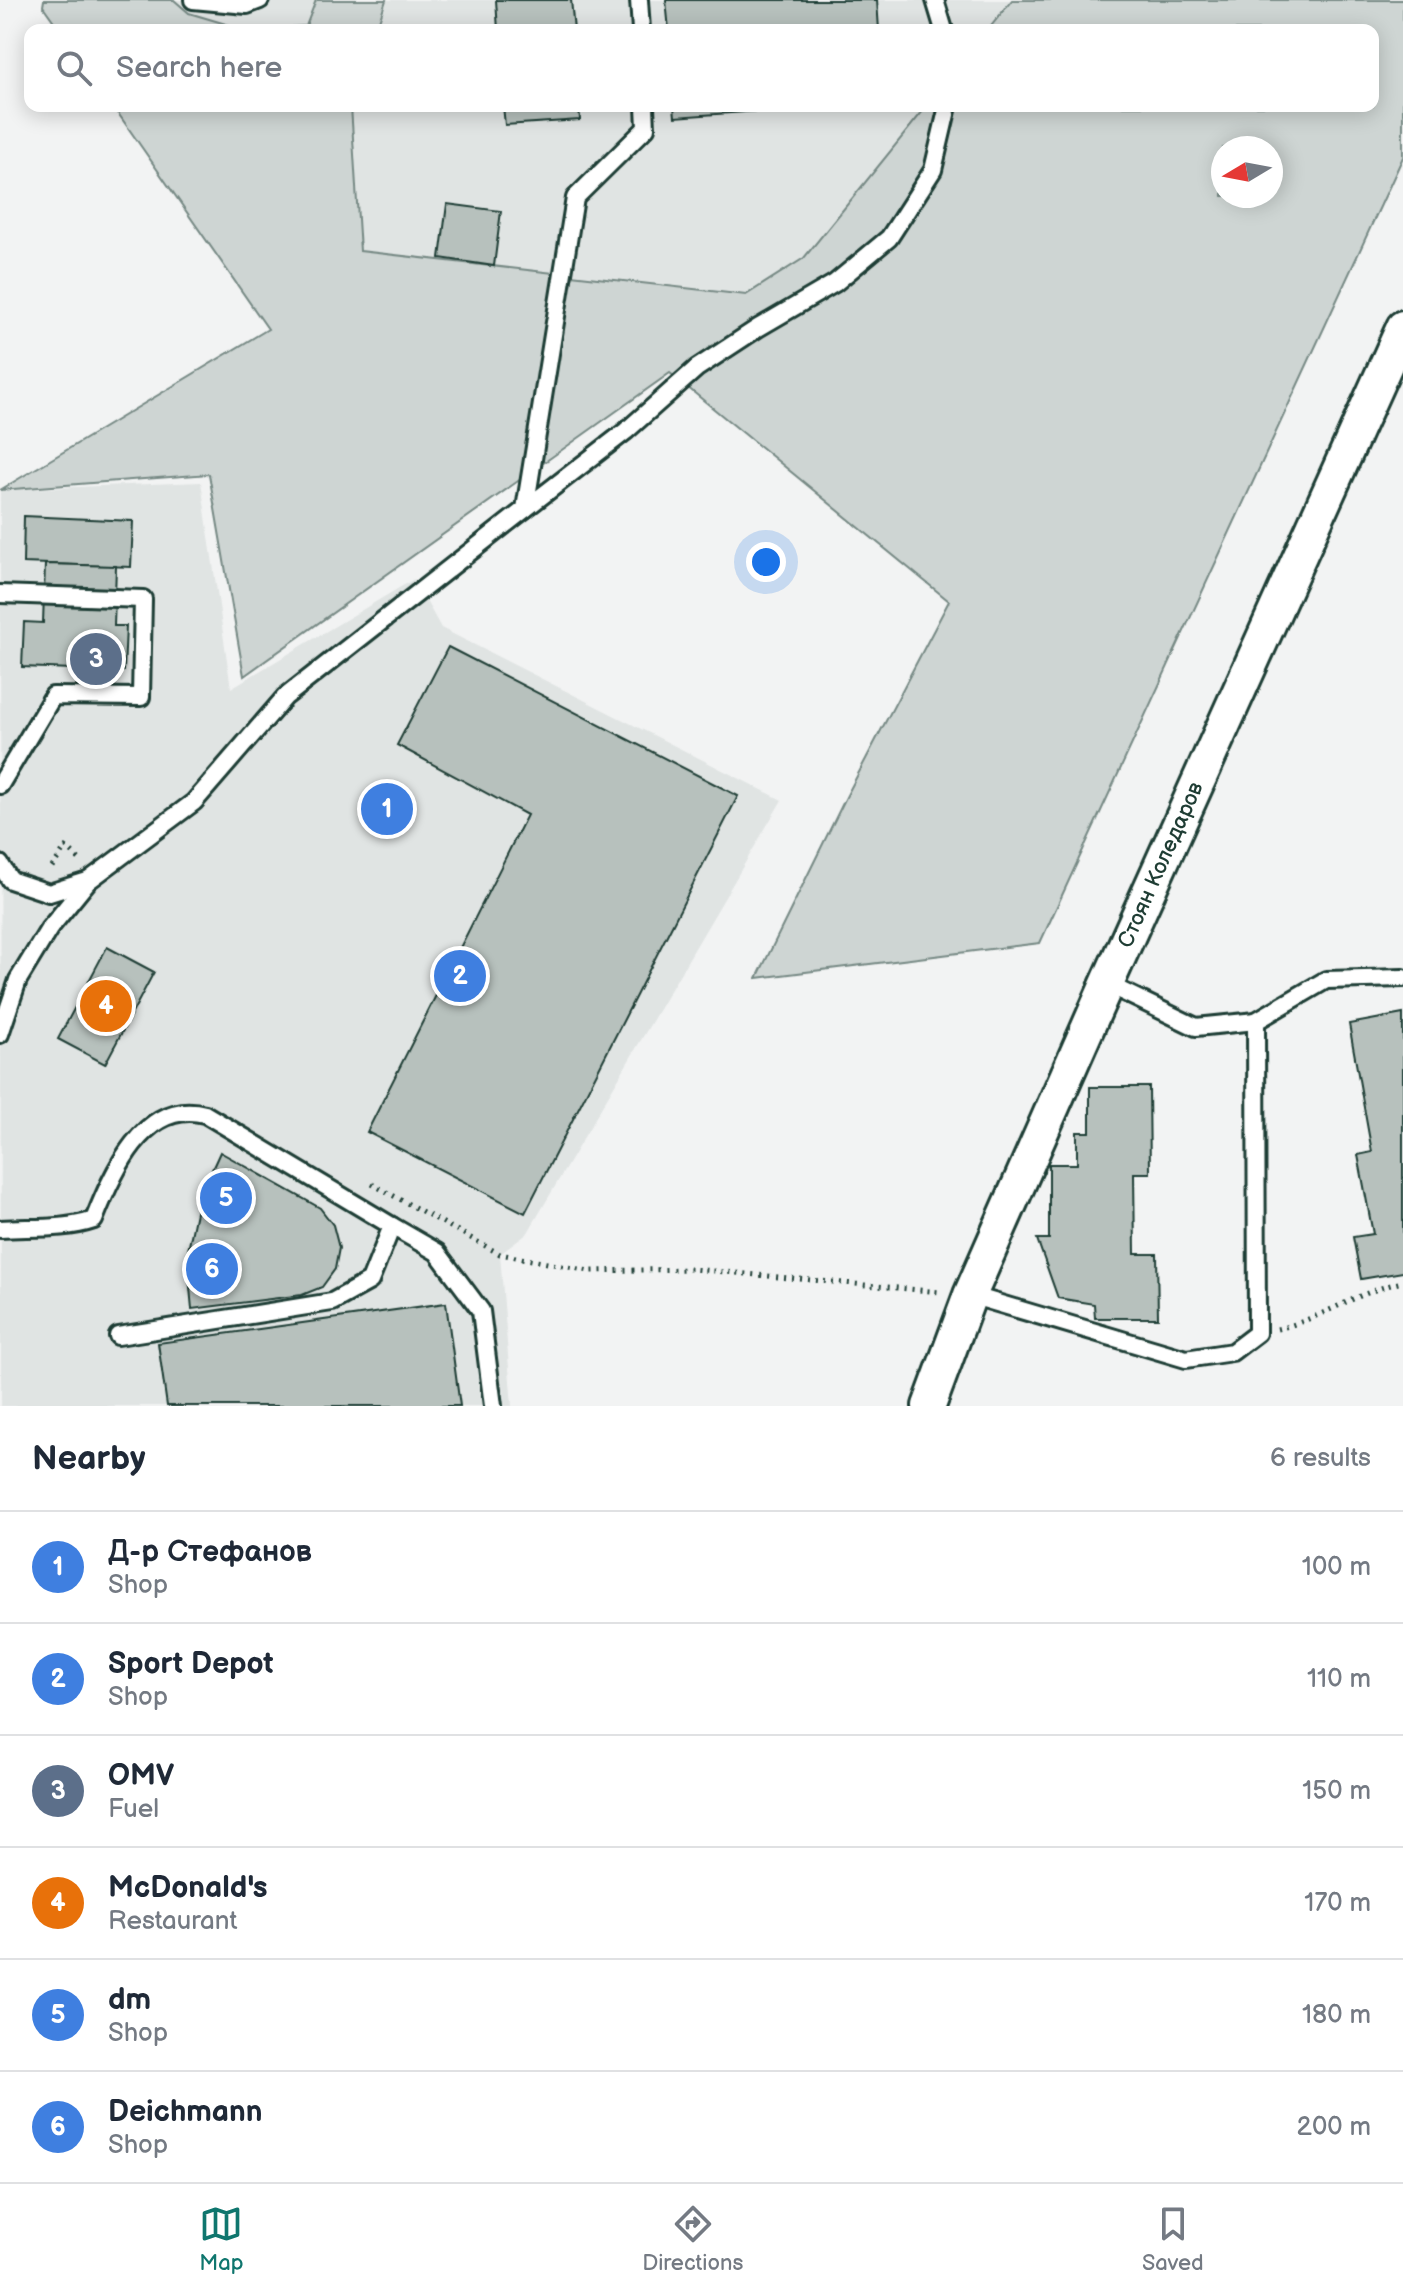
<!DOCTYPE html>
<html lang="en">
<head>
<meta charset="utf-8">
<style>
  :root { --surface:#fff; --page:#f6f6f7; --text:#1f2937; --muted:#747a83; --line:#e0e1e3; --accent:#0f766e }
  body { margin:0; font-family:"Balsamiq Sans",sans-serif; background:var(--page); color:var(--text) }
  .compass { position:absolute; left:1211px; top:136px; width:72px; height:72px; border-radius:50%; background:var(--surface); box-shadow:0 4px 20px #0003; rotate:260deg }
  .you { position:absolute; left:766px; top:562px; width:28px; height:28px; margin:-20px; border:6px solid #fff; border-radius:50%; background:#1a73e8; box-shadow:0 0 0 12px #1a73e833 }
  .badge { display:grid; place-items:center; width:52px; height:52px; border-radius:50%; background:var(--accent); color:#fff; font-size:26px; font-weight:700 }
  .pin { position:absolute; translate:-50% -50%; border:4px solid #fff; box-shadow:0 2px 8px #0006 }
  .list { margin:0; padding:0; list-style:none }
  h2 { display:flex; justify-content:space-between; align-items:center; height:104px; margin:0; padding:0 32px; font-size:34px }
  h2 small { font-size:26px; font-weight:400; color:var(--muted) }
  .list li { display:grid; grid-template-columns:52px 1fr auto; gap:24px; align-items:center; box-sizing:border-box; height:112px; padding:0 32px; border-top:2px solid var(--line) }
  .list b { display:block; font-size:30px; white-space:nowrap }
  .list p { margin:0; font-size:26px; white-space:nowrap; color:var(--muted) }
  .list em { font-size:26px; font-style:normal; color:var(--muted) }
  .icon { flex:none; width:44px; height:44px; fill:none; stroke:currentColor; stroke-width:2; stroke-linecap:round; stroke-linejoin:round }
  .map { position:relative; flex:none; width:1403px; height:1406px; overflow:hidden }
  .search { position:absolute; background:var(--surface); box-shadow:0 4px 20px #0003; left:24px; right:24px; top:24px; height:88px; display:flex; align-items:center; gap:20px; box-sizing:border-box; padding:0 28px; border-radius:16px; color:var(--muted); font-size:30px }
  .sheet { height:776px; background:var(--surface) }
  nav { display:flex; justify-content:space-around; align-items:center; box-sizing:border-box; height:112px; border-top:2px solid var(--line); background:var(--surface); font-size:22px; color:var(--muted) }
  nav a { display:grid; justify-items:center; gap:4px }
  nav .on { color:var(--accent) }
  .map>svg:first-child { display:block }
  .built { fill:#e0e4e3 }
  .green { fill:#ced5d3; stroke:#768984; stroke-width:2; fill-rule:evenodd }
  .building { fill:#b7c1bd; stroke:#1f3d34; stroke-width:2 }
  .lines { fill:none; stroke-linecap:round; stroke-linejoin:round }
  .service-casing { stroke:#1f3d34; stroke-width:22 }
  .minor-casing { stroke:#1f3d34; stroke-width:38 }
  .path { stroke:#1f3d34; stroke-width:5; stroke-dasharray:2 6; stroke-linecap:butt }
  .service { stroke:#fff; stroke-width:16 }
  .minor { stroke:#fff; stroke-width:32 }
  .labels { text-anchor:middle; dominant-baseline:central; stroke-width:7; stroke-linejoin:round; paint-order:stroke }
  .street-label { font-size:22px; fill:#1f3d34; stroke:#fff }
</style>
</head>
<body>
<div class="map">
<svg width="1403" height="1406" viewBox="0 0 1403 1406">
  <rect width="100%" height="100%" fill="#f2f3f3"/>
  <filter id="ink" filterUnits="userSpaceOnUse"><feTurbulence type="fractalNoise" baseFrequency=".0125" numOctaves="2"/><feDisplacementMap in="SourceGraphic" scale="16" xChannelSelector="R" yChannelSelector="G"/><feConvolveMatrix kernelMatrix="1 2 1 2 8 2 1 2 1" color-interpolation-filters="sRGB"/></filter>
  <g filter="url(#ink)">
    <!-- built -->
    <g class="built">
      <polygon points="174,0 316,0 306,26 247,30 189,13"/>
      <polygon points="386,0 1012,0 988,30 376,30"/>
      <polygon points="351,106 927,106 804,258 746,295 359,251"/>
      <polygon points="201,482 231,688 414,579 441,628 782,800 527,1234 500,1254 512,1406 1,1406 0,490"/>
    </g>
    <!-- green -->
    <g class="green">
      <polygon points="44,0 174,0 189,13 246,30 60,30 43,6"/>
      <polygon points="316,0 386,0 376,30 247,30 306,26"/>
      <path d="M1012 0H1403V157L1040 943 757 978 846 797 949 601 670 373 244 676 209 474 0 490 268 329 113 106H351L360 251 746 295 804 258 927 106H1373V30H988ZM1223 148H1271V196H1223Z"/>
    </g>
    <!-- building -->
    <g class="building">
      <polygon points="496,0 571,0 574,30 498,30"/>
      <polygon points="666,0 877,0 879,30 669,30"/>
      <polygon points="503,106 579,106 580,120 505,125"/>
      <polygon points="674,106 828,106 675,117"/>
      <polygon points="447,204 501,211 494,266 440,258"/>
      <polygon points="24,516 133,521 131,567 23,563"/>
      <polygon points="45,564 116,566 114,626 126,626 124,671 22,667 24,622 43,623"/>
      <polygon points="448,647 738,796 525,1213 367,1132 527,815 397,745"/>
      <polygon points="107,947 154,972 105,1064 58,1039"/>
      <polygon points="1403,1014 1403,1272 1361,1279 1353,1237 1373,1234 1358,1155 1372,1152 1349,1024"/>
      <polygon points="1090,1087 1149,1087 1150,1173 1134,1173 1135,1254 1157,1254 1158,1318 1095,1318 1094,1304 1058,1298 1037,1239 1049,1239 1049,1164 1077,1164 1077,1132 1090,1132"/>
      <polygon points="220,1152 320,1208 333,1225 339,1248 335,1269 322,1287 302,1295 192,1309 187,1255 199,1198"/>
      <polygon points="446,1303 460,1406 167,1406 158,1343"/>
    </g>
    <g class="lines">
      <!-- service casing -->
      <g class="service-casing">
        <g id="service">
          <polyline points="193,0 247,5 260,0"/>
          <polyline points="639,0 641,30"/>
          <polyline points="935,0 944,30"/>
          <polyline points="525,509 626,431 697,368 758,328 835,283 889,238 933,170 948,106"/>
          <polyline points="0,594 143,599 141,697 53,696 0,785"/>
          <polyline points="0,864 10,880 49,893 88,881"/>
          <polyline points="1107,984 1196,1027 1256,1021 1326,980 1403,978"/>
          <polyline points="0,1034 18,980 49,929 88,881 194,802 285,697 525,509 575,198 646,128 645,106"/>
          <polyline points="392,1226 437,1252 481,1311 493,1406"/>
          <path d="M0 1229C31 1227 65 1230 94 1220 112 1174 144 1098 205 1114L392 1226 370 1281 332 1302 118 1336"/>
          <polyline points="970,1295 1186,1359 1232,1352 1257,1333 1256,1021"/>
        </g>
      </g>
      <!-- minor casing -->
      <g class="minor-casing">
        <polyline id="minor" points="929,1406 970,1295 1107,984 1403,327"/>
      </g>
      <!-- path -->
      <g class="path">
        <polyline points="52,867 66,847 79,859"/>
        <polyline points="372,1184 500,1254 589,1271 692,1269 941,1292"/>
        <path d="M1277 1329C1322 1319 1358 1291 1403 1282"/>
      </g>
      <!-- service -->
      <use href="#service" class="service"/>
      <!-- minor -->
      <use href="#minor" class="minor"/>
    </g>
  </g>
  <g class="labels">
    <!-- street labels -->
    <g class="street-label">
      <text transform="translate(1161 865) rotate(-66)">Стоян Коледаров</text>
    </g>
  </g>
</svg>
<svg class="compass" viewBox="-18 -18 36 36"><path d="M0-13l5 13h-10z" fill="#e53935"/><path d="M0 13l5-13h-10z" fill="#747a83"/></svg>
<div class="you"></div>
<div class="pin badge" style="left:387px;top:809px;background:#3f7fe0">1</div>
<div class="pin badge" style="left:460px;top:976px;background:#3f7fe0">2</div>
<div class="pin badge" style="left:96px;top:659px;background:#5c6f8a">3</div>
<div class="pin badge" style="left:106px;top:1006px;background:#e8710a">4</div>
<div class="pin badge" style="left:226px;top:1198px;background:#3f7fe0">5</div>
<div class="pin badge" style="left:212px;top:1269px;background:#3f7fe0">6</div>
<div class="search"><svg class="icon" aria-label="search" viewBox="0 0 24 24"><circle cx="10" cy="10" r="6"/><path d="M15 15l6 6"/></svg>Search here</div>
</div>
<section class="sheet">
<h2>Nearby<small>6 results</small></h2>
<ul class="list">
<li><span class="badge" style="background:#3f7fe0">1</span><div><b>Д-р Стефанов</b><p>Shop</p></div><em>100 m</em></li>
<li><span class="badge" style="background:#3f7fe0">2</span><div><b>Sport Depot</b><p>Shop</p></div><em>110 m</em></li>
<li><span class="badge" style="background:#5c6f8a">3</span><div><b>OMV</b><p>Fuel</p></div><em>150 m</em></li>
<li><span class="badge" style="background:#e8710a">4</span><div><b>McDonald's</b><p>Restaurant</p></div><em>170 m</em></li>
<li><span class="badge" style="background:#3f7fe0">5</span><div><b>dm</b><p>Shop</p></div><em>180 m</em></li>
<li><span class="badge" style="background:#3f7fe0">6</span><div><b>Deichmann</b><p>Shop</p></div><em>200 m</em></li>
</ul>
</section>
<nav>
<a class="on"><svg class="icon" aria-label="map" viewBox="0 0 24 24"><path d="M3 6l6-2 6 2 6-2v14l-6 2-6-2-6 2zM9 4v14M15 6v14"/></svg>Map</a>
<a><svg class="icon" aria-label="directions" viewBox="0 0 24 24"><path d="M12 3l9 9-9 9-9-9zM9 14v-3h6M13 9l2 2-2 2"/></svg>Directions</a>
<a><svg class="icon" aria-label="saved" viewBox="0 0 24 24"><path d="M7 4h10v16l-5-4-5 4z"/></svg>Saved</a>
</nav>
</body>
</html>
